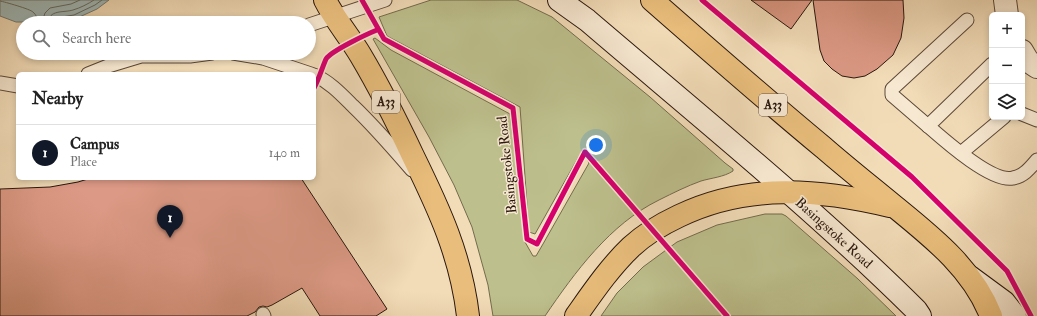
<!DOCTYPE html>
<html lang="en">
<head>
<meta charset="utf-8">
<style>
  :root { --surface:#fff; --page:#f6f6f6; --text:#222; --muted:#767676; --line:#e0e0e0; --accent:#111827 }
  body { margin:0; font-family:"IM FELL Double Pica",serif; background:var(--page); color:var(--text) }
  .controls { position:absolute; right:12px; top:12px; display:grid; overflow:hidden; border-radius:6px; box-shadow:0 2px 6px #0003 }
  .controls button { width:36px; height:36px; display:grid; place-items:center; padding:0; border:0; border-bottom:1px solid var(--line); background:var(--surface); color:var(--text); font:20px sans-serif }
  .you { position:absolute; left:596px; top:145px; width:14px; height:14px; margin:-10px; border:3px solid #fff; border-radius:50%; background:#1a73e8; box-shadow:0 0 0 6px #1a73e833 }
  .badge { display:grid; place-items:center; width:26px; height:26px; border-radius:50%; background:var(--accent); color:#fff; font-size:13px; font-weight:700 }
  .pin { position:absolute; translate:-50% -33px; filter:drop-shadow(0 1px 2px #0008) }
  .pin::after { content:''; position:absolute; top:21px; width:14px; height:12px; background:inherit; clip-path:polygon(0 0,100% 0,50% 100%) }
  .list { margin:0; padding:0; list-style:none }
  h2 { display:flex; justify-content:space-between; align-items:center; height:52px; margin:0; padding:0 16px; font-size:17px }
  h2 small { font-size:13px; font-weight:400; color:var(--muted) }
  .list li { display:grid; grid-template-columns:26px 1fr auto; gap:12px; align-items:center; box-sizing:border-box; height:56px; padding:0 16px; border-top:1px solid var(--line) }
  .list b { display:block; font-size:15px; white-space:nowrap }
  .list p { margin:0; font-size:13px; white-space:nowrap; color:var(--muted) }
  .list em { font-size:13px; font-style:normal; color:var(--muted) }
  .icon { flex:none; width:22px; height:22px; fill:none; stroke:currentColor; stroke-width:2; stroke-linecap:round; stroke-linejoin:round }
  .map { position:relative; flex:none; width:1037px; height:316px; overflow:hidden }
  .search { position:absolute; background:var(--surface); box-shadow:0 2px 6px #0003; left:16px; top:16px; width:300px; height:44px; display:flex; align-items:center; gap:10px; box-sizing:border-box; padding:0 14px; border-radius:22px; color:var(--muted); font-size:15px }
  .panel { position:absolute; background:var(--surface); box-shadow:0 2px 6px #0003; left:16px; top:72px; width:300px; height:108px; border-radius:6px }
  .map>svg:first-child { display:block }
  .green { fill:#bdc08d; stroke:#736b4d }
  .water { fill:#9fb9b9; stroke:#707874 }
  .lines { fill:none; stroke-linecap:round; stroke-linejoin:round }
  .shore { stroke:#646863; stroke-width:1 }
  .building { fill:#dc9985; stroke:#29160d }
  .service-casing { stroke:#5b4838; stroke-width:15 }
  .minor-casing { stroke:#5b4838; stroke-width:24 }
  .secondary-casing { stroke:#29160d; stroke-width:24 }
  .trunk-casing { stroke:#29160d; stroke-width:24 }
  .service { stroke:#f7e8d1; stroke-width:13 }
  .minor { stroke:#f7e8d1; stroke-width:22 }
  .secondary { stroke:#f7e8d1; stroke-width:22 }
  .trunk { stroke:#e9be7c; stroke-width:22 }
  .cycleway-casing { stroke:#f7e8d1; stroke-width:8 }
  .cycleway { stroke:#d6006c; stroke-width:5 }
  .labels { text-anchor:middle; dominant-baseline:central; stroke-width:3; stroke-linejoin:round; paint-order:stroke }
  .shield { fill:#f7e8d1; stroke:#675548; stroke-width:1 }
  .shield-label { font-size:13px; font-weight:bold; fill:#29160d }
  .street-label { font-size:14px; fill:#29160d; stroke:#f7e8d1 }
</style>
</head>
<body>
<div class="map">
<svg width="1037" height="316" viewBox="0 0 1037 316">
  <rect width="100%" height="100%" fill="#f2dcb8"/>
  <filter id="stains"><feTurbulence type="fractalNoise" baseFrequency=".005" numOctaves="4"/><feColorMatrix values="0 0 0 0 .2 0 0 0 0 .09 0 0 0 0 .02 0 0 0 .5 -.17"/></filter>
  <radialGradient id="worn" r=".72"><stop offset=".6" stop-color="#630" stop-opacity="0"/><stop offset="1" stop-color="#630" stop-opacity=".3"/></radialGradient>
  <!-- green -->
  <g class="green">
    <path d="M431 0H517L552 17 650 97 725 163 733 169V171C724 177 711 178 701 181 687 186 673 193 659 200 610 224 575 272 545 316H493L488 285 472 227 454 185 429 137 373 39 375 38 391 50 510 114 525 242 533 256H536L543 244 589 163 583 149 535 234 529 232 520 107 387 36 379 17Z"/>
    <polygon points="765,214 782,214 786,216 858,279 896,316 601,316 617,293 643,267 677,242 717,225"/>
  </g>
  <!-- water -->
  <polygon class="water" points="0,0 109,0 97,9 75,19 47,22 16,22 0,16"/>
  <g class="lines">
    <!-- shore -->
    <g class="shore">
      <path d="M0 1C5 2 30 9 33 12 37 15 37 20 40 23L42 22 45 13 50 8 71 4 80 0"/>
      <path d="M48 23C49 9 63 13 73 10 80 8 88 4 94 0"/>
      <polyline points="53,23 53,20 55,18 74,15 95,5 102,0"/>
    </g>
  </g>
  <!-- building -->
  <g class="building">
    <polygon points="751,0 812,0 791,29"/>
    <polygon points="813,0 903,0 904,18 901,38 893,55 877,69 865,76 854,78 842,76 832,69 824,61 820,50"/>
    <polygon points="91,178 301,178 387,309 376,316 320,316 302,288 272,305 267,307 263,306 259,307 255,312 247,316 0,316 0,189 50,187 78,182"/>
  </g>
  <g class="lines">
    <!-- service casing -->
    <g class="service-casing">
      <g id="service">
        <polyline points="309,25 385,0"/>
        <polyline points="233,53 263,58 311,74"/>
        <path d="M992 64 928 126C944 140 992 183 1013 178 1024 176 1030 168 1037 160"/>
        <polyline points="88,74 108,66 141,56 190,56 212,53"/>
        <path d="M314 75C330 82 341 94 353 106 374 126 393 148 412 170"/>
        <polyline points="0,83 18,86"/>
        <polyline points="1022,114 1037,120"/>
        <polyline points="928,126 892,95 892,89 967,20"/>
        <polyline points="961,153 1004,117"/>
        <polyline points="263,314 264,316"/>
      </g>
    </g>
    <!-- minor casing -->
    <g class="minor-casing">
      <g id="minor">
        <polyline points="1005,0 1007,15"/>
        <polyline points="1022,51 1028,61 1037,67"/>
      </g>
    </g>
    <!-- secondary casing -->
    <g class="secondary-casing">
      <g id="secondary">
        <path d="M559 0 587 20C698 115 812 207 916 310L920 316"/>
        <polyline points="970,277 1004,302 1015,316"/>
      </g>
    </g>
    <!-- trunk casing -->
    <g class="trunk-casing">
      <g id="trunk">
        <path d="M325 0C335 20 350 37 361 56 380 88 397 122 413 156 439 209 461 256 468 316"/>
        <path d="M652 0C709 50 766 100 824 148 847 168 871 187 894 206 932 237 973 269 991 316"/>
        <path d="M576 316C593 292 610 267 631 247 645 234 662 224 679 216 747 183 819 189 890 206"/>
      </g>
    </g>
    <!-- service -->
    <use href="#service" class="service"/>
    <!-- minor -->
    <use href="#minor" class="minor"/>
    <!-- secondary -->
    <use href="#secondary" class="secondary"/>
    <!-- trunk -->
    <use href="#trunk" class="trunk"/>
    <!-- cycleway casing -->
    <g class="cycleway-casing">
      <g id="cycleway">
        <polyline points="362,0 384,39 513,108 527,239 537,244 585,152 727,316"/>
        <polyline points="702,0 912,177 1007,271 1031,316"/>
        <path d="M314 88C319 79 322 68 326 59 331 51 367 34 377 30"/>
      </g>
    </g>
    <!-- cycleway -->
    <use href="#cycleway" class="cycleway"/>
  </g>
  <g class="labels">
    <!-- shield labels -->
    <g class="shield">
      <rect x="372" y="91" width="28" height="22" rx="3"/>
      <rect x="759" y="94" width="28" height="22" rx="3"/>
    </g>
    <g class="shield-label">
      <text x="386" y="102">A33</text>
      <text x="773" y="105">A33</text>
    </g>
    <!-- street labels -->
    <g class="street-label">
      <text transform="translate(507 165) rotate(-96)">Basingstoke Road</text>
      <text transform="translate(834 233) rotate(42)">Basingstoke Road</text>
    </g>
  </g>
  <rect width="100%" height="100%" filter="url(#stains)"/>
  <rect width="100%" height="100%" fill="url(#worn)"/>
</svg>
<div class="controls">
<button>+</button>
<button>−</button>
<button><svg class="icon" aria-label="layers" viewBox="0 0 24 24"><path d="M12 4l9 5-9 5-9-5zM3 14l9 5 9-5"/></svg></button>
</div>
<div class="you"></div>
<div class="pin badge" style="left:170px;top:238px">1</div>
<div class="search"><svg class="icon" aria-label="search" viewBox="0 0 24 24"><circle cx="10" cy="10" r="6"/><path d="M15 15l6 6"/></svg>Search here</div>
<section class="panel">
<h2>Nearby<small></small></h2>
<ul class="list">
<li><span class="badge">1</span><div><b>Campus</b><p>Place</p></div><em>140 m</em></li>
</ul>
</section>
</div>
</body>
</html>
